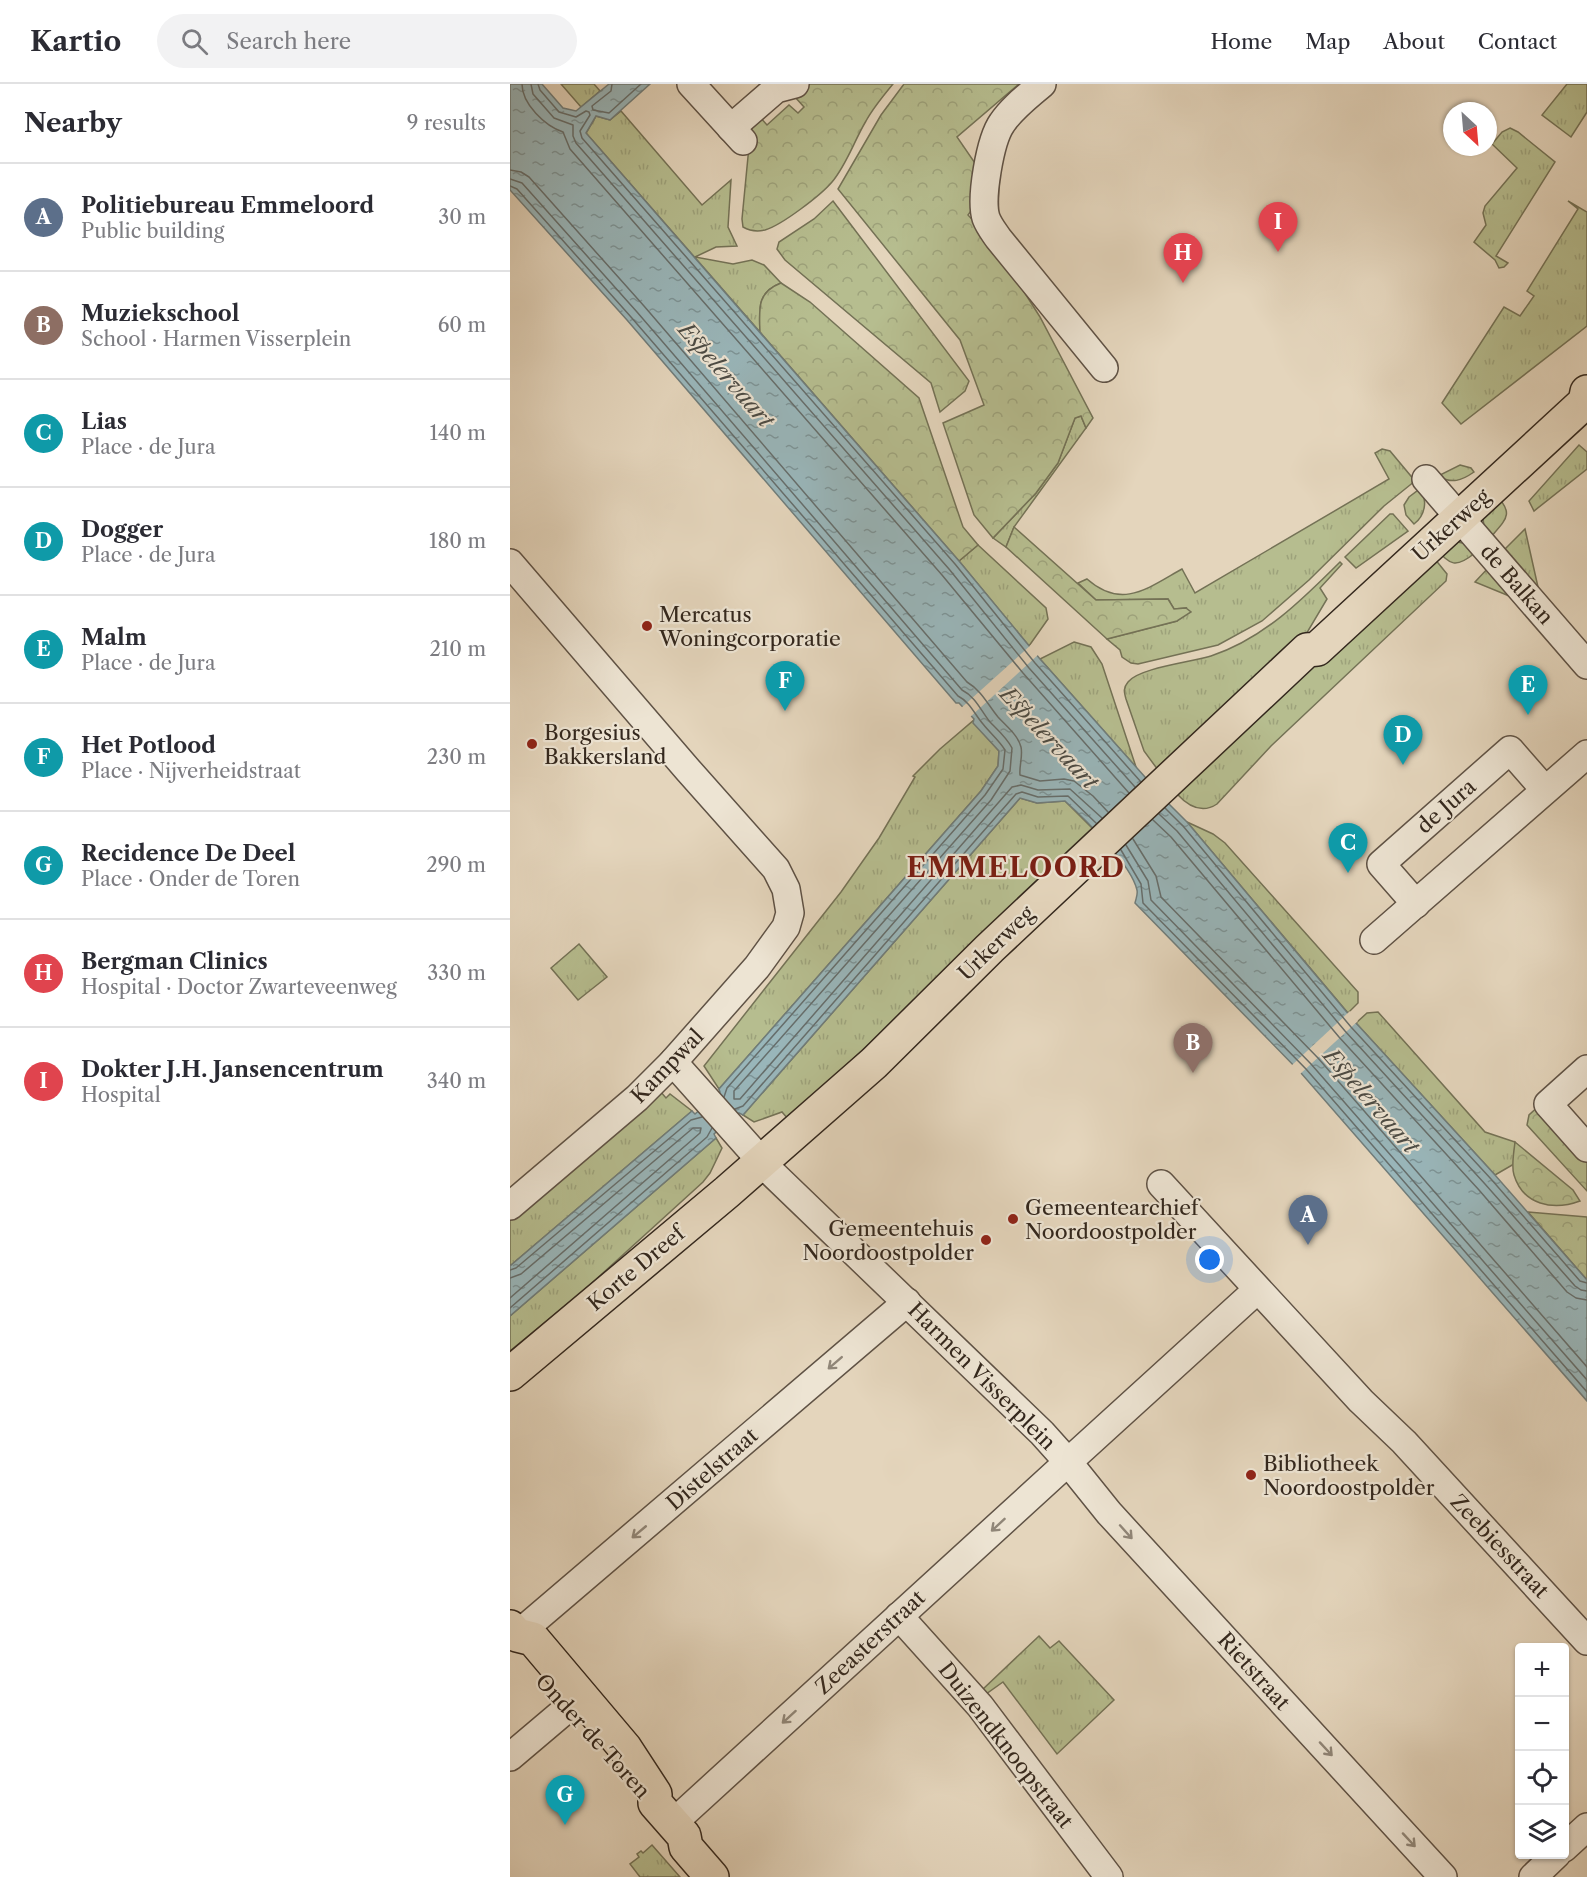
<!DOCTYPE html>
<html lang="en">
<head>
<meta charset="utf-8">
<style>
  :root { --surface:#fff; --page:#f2f2f3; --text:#2b2b33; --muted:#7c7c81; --line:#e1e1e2; --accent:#0f766e }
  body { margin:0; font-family:"Libre Caslon Text",serif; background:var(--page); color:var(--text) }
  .controls { position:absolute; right:18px; bottom:18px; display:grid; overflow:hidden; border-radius:6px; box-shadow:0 2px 4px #0004 }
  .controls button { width:54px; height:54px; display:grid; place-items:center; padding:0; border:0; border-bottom:2px solid var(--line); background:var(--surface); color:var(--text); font:30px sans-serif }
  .compass { position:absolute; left:933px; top:18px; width:54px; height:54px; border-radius:50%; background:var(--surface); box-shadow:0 2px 4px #0004; rotate:154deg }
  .you { position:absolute; left:700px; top:1176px; width:21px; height:21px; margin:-15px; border:4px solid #fff; border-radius:50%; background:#1a73e8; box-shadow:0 0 0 9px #1a73e833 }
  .badge { display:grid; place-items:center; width:39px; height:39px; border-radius:50%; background:var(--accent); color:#fff; font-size:20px; font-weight:700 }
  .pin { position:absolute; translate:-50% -50px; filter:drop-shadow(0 2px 3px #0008) }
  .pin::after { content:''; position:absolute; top:32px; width:21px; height:18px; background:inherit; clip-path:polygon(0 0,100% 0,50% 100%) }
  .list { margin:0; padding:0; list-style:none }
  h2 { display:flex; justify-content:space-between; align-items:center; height:78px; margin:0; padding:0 24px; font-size:26px }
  h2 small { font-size:20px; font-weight:400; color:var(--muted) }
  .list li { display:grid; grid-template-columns:39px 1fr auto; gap:18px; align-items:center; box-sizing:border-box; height:108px; padding:0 24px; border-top:2px solid var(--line) }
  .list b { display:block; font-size:22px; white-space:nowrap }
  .list p { margin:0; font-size:20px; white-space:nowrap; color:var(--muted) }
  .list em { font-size:20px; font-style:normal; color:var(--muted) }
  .icon { flex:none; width:33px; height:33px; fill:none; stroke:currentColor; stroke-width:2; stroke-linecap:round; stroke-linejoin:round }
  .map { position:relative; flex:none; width:1077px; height:1793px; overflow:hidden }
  header { display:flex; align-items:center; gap:36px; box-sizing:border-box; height:84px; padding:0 30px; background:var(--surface); border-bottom:2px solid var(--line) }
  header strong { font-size:28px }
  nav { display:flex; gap:33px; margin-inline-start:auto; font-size:21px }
  .search { width:420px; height:54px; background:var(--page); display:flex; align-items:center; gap:15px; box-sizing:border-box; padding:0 21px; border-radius:33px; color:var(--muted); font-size:22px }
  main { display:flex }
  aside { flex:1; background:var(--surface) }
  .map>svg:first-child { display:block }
  .grass { fill:url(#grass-tufts); stroke:#747256; stroke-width:1.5 }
  .forest { fill:url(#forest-crowns); stroke:#747256; stroke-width:1.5 }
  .water { fill:url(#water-ripples); stroke:#707d7b; stroke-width:1.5 }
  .pier { fill:#e4d5bc }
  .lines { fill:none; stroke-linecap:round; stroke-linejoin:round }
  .shore { stroke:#666e6c; stroke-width:1.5 }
  .minor-casing { stroke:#5f5245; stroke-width:30 }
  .major-casing { stroke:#33271d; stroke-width:36 }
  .minor { stroke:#ede4d3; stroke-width:27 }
  .major { stroke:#e4d5bc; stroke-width:33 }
  .oneway { stroke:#908678 }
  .poi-dot { fill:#8f2418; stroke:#ede4d3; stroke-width:2 }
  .labels { text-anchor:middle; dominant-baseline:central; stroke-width:4.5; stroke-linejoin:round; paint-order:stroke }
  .street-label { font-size:21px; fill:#33271d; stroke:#ede4d3 }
  .poi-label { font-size:21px; fill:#33271d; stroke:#ede4d3; text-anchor:start }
  .water-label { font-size:22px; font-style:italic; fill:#4c4b44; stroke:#ede4d3 }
  .district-label { font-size:27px; font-weight:bold; letter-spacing:1.5px; fill:#7a1f14; stroke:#ede4d3 }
</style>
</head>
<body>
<header>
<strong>Kartio</strong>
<div class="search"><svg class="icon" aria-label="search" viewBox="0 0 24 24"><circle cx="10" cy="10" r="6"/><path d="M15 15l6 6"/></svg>Search here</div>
<nav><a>Home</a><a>Map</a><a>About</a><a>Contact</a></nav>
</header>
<main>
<aside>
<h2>Nearby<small>9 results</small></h2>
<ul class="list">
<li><span class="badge" style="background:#5c6f8a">A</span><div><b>Politiebureau Emmeloord</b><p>Public building</p></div><em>30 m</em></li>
<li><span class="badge" style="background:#8d6e63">B</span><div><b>Muziekschool</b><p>School · Harmen Visserplein</p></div><em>60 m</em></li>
<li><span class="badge" style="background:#0f9aa8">C</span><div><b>Lias</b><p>Place · de Jura</p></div><em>140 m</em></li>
<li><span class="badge" style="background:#0f9aa8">D</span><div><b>Dogger</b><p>Place · de Jura</p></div><em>180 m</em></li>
<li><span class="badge" style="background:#0f9aa8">E</span><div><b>Malm</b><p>Place · de Jura</p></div><em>210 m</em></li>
<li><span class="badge" style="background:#0f9aa8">F</span><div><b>Het Potlood</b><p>Place · Nijverheidstraat</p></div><em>230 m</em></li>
<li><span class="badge" style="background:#0f9aa8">G</span><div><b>Recidence De Deel</b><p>Place · Onder de Toren</p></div><em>290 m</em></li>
<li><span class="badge" style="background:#e0444e">H</span><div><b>Bergman Clinics</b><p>Hospital · Doctor Zwarteveenweg</p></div><em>330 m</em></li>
<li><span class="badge" style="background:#e0444e">I</span><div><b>Dokter J.H. Jansencentrum</b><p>Hospital</p></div><em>340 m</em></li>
</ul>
</aside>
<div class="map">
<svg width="1077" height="1793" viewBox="0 0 1077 1793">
  <defs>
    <pattern id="grass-tufts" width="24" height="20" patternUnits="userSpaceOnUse" patternTransform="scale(1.5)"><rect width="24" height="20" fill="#b6bd8f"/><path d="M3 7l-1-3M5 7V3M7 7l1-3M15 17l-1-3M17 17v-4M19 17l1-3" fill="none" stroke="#9da27b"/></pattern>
    <pattern id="forest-crowns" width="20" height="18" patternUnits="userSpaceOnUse" patternTransform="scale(1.5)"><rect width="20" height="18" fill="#b6bd8f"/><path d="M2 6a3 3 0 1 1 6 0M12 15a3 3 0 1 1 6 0" fill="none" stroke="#9da27b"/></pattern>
    <pattern id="water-ripples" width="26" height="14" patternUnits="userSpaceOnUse" patternTransform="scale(1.5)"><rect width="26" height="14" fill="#99b6ba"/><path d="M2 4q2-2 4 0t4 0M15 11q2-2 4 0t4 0" fill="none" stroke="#7d9497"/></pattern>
  </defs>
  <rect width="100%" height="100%" fill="#e4d5bc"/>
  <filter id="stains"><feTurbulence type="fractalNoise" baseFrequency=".00333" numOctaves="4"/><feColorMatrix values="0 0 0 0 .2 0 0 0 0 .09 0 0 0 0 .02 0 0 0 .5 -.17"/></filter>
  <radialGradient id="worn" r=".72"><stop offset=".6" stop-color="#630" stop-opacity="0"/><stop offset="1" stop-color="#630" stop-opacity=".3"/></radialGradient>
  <!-- grass -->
  <g class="grass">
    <polygon points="51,0 84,0 90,7 71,23"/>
    <polygon points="1057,0 1077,0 1077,28 1061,53 1032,31"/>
    <path d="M111 27 192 121 221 96 218 143 227 162 206 163 185 173 223 180 242 176 254 181 271 199C247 208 249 225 250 248L76 49 86 32 100 36Z"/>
    <polygon points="1000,44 1008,48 1045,78 986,172 998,179 994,183 989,184 985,176 964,158 976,141 973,129 975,122 1007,84 982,60 992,48"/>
    <polygon points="1058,117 1077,128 1077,242 951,340 932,319 994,223 1010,232 1024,212 1017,207 1068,125"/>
    <polygon points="571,332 576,344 504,443 496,463 483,454 526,409 548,379 565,334"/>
    <polygon points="1069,361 1077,368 1077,385 1024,427 1019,417"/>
    <path d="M872 365 880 367 905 397 874 422 799 496 752 537 708 561 628 580 621 579 612 573 610 566 597 555 667 537 676 524 664 525 658 515 586 516 568 499 577 495C612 526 638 504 672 485L685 509 879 395 865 369Z"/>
    <path d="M950 381 961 384 964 388C951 397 942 400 928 392Z"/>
    <path d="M911 404C917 416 916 431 904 440L896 431 894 421 899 413Z"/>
    <path d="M985 410C1005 430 996 435 980 454 967 435 975 427 985 410Z"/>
    <polygon points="880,430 883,430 898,447 846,484 835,473"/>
    <polygon points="1015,445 1030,512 992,468"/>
    <path d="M943 457 957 460 965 469C945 485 941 481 925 464Z"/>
    <polygon points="468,461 536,524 538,535 519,562 449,477"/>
    <path d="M920 469 937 490 936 497 761 662 707 720C692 730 678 722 667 710Z"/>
    <path d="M830 478 832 480 810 504 817 515 795 552 648 686 634 667 616 615C614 608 613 604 618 598 628 584 682 578 701 572 753 555 792 516 830 478Z"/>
    <polygon points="979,483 1009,516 965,498"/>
    <polygon points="564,558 581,563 592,580 626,683 530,575"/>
    <polygon points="464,636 464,639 489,667 488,682 471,707 209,1005 194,982 331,808 369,754 405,693 403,692 430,665"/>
    <polygon points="510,714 527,719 555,717 587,749 278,1035 272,1028 244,1038 233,1031"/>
    <polygon points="677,738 703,750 715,759 848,908 848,919 838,929"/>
    <polygon points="69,860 97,893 68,916 41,884"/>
    <polygon points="868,928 975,1048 1005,1058 1004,1080 985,1091 846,939 857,929"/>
    <polygon points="150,1007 156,1014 160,1010 182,1027 0,1182 0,1133"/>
    <polygon points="206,1054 212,1064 200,1089 193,1098 71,1209 0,1267 0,1232"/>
    <polygon points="529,1552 540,1564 549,1557 604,1616 547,1670 493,1598 476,1610 472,1606"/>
    <polygon points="142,1761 170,1793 130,1793 120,1780 129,1773 127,1770 131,1767 133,1769"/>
  </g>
  <!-- forest -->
  <g class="forest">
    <path d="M299 0H383C373 12 363 24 356 37 344 57 337 80 322 98 311 111 272 141 255 146 247 148 240 147 233 143L232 135 240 52 236 44 249 32 257 41 279 21 288 29 294 23 285 13Z"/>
    <polygon points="394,0 509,0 447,53 480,101 458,131 482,157 530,233 583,334 576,344 571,332 565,334 548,379 526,409 483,454 464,431 433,339 474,321 450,256 328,105 371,31"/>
    <polygon points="323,117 459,297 455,307 430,328 421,299 275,176 267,165 269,158 304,135"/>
    <path d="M271 199 300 218 409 314 453 443 468 461 449 477 250 248C249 225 247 208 271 199Z"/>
    <polygon points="504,443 586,516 658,515 664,525 676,524 681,528 667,537 597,555 496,463"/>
    <polygon points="1032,1019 1077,1071 1077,1107 1017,1041 1019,1031"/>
    <path d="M1005 1058 1063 1106 1070 1117C1043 1127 1013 1121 1004 1091 1001 1082 1004 1068 1005 1058Z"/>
    <polygon points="1018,1128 1077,1133 1077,1196"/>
  </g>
  <!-- water -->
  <path class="water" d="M0 0H32L53 24 66 27 99 0H140L100 36 86 32 76 49 449 477 530 575 659 720 677 738 846 939 985 1091 1077 1196V1317L791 989 625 819C626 814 628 811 627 806 621 780 575 735 555 717L527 719 510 714 233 1031 229 1029 204 1050 206 1054 0 1232V1182L182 1027 185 1030 210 1008 209 1005 471 707 488 682 489 667 463 639 464 635 449 619H446L117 236 0 106Z"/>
  <!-- pier -->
  <g class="pier">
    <polygon points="522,560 529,570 459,634 450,625"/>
    <polygon points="840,927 848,937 789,991 781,982"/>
  </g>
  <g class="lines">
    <!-- shore -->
    <g class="shore">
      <path d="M12 0C12 20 35 42 53 48L60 65 432 491 513 589 619 709"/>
      <polyline points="21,0 23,10 44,34 63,41 63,52 66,59 439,485 519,584 625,703"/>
      <polyline points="28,0 30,6 49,28 66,33 76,27 79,28 80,31 70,47 72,54 445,480 525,579 631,698"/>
      <polyline points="102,0 101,7 82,22 83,26 99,29 131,0"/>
      <path d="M0 86 11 88 19 93 134 222 457 598C472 607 478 621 488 633 496 642 508 651 511 663 513 672 509 682 510 691L530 697 554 695 564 697 583 712 598 728"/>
      <path d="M0 95 12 99 127 228 452 606C466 613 471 627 480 638 488 646 497 654 502 664L500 687 481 716 224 1007V1015H230L502 703 511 701 528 706 560 705 592 734"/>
      <path d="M0 102 7 105 121 233 448 612C460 618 465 631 473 640 480 649 489 656 495 666L493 685 475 711 217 1004 214 1013"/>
      <polyline points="655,724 673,742 841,943 981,1095 1070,1197 1077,1199"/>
      <polyline points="649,730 667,747 835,947 975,1100 1065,1202 1071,1206 1077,1207"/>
      <polyline points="643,736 661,753 829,953 969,1106 1057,1208 1066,1214 1077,1216"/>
      <polyline points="623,755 646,792 651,813 808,974 1077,1283"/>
      <polyline points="616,761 638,797 641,816 801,980 1077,1296"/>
      <polyline points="611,766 631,800 633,819 796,985 1077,1308"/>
      <polyline points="225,1025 233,1022 506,710 512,708 528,713 558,712 586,739"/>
      <polyline points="0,1186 6,1184 181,1036 192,1033"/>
      <polyline points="0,1194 11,1190 183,1044 191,1044 190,1049 0,1214"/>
      <polyline points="0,1224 197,1053 202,1044"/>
    </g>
    <!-- minor casing -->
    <g class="minor-casing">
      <g id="minor">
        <polyline points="181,0 233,57"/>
        <path d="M532 0C518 12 502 24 492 39 480 56 470 115 476 134 479 142 484 148 488 154L594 284"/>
        <polyline points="221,44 266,5 285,0"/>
        <polyline points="916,395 1077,581"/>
        <polyline points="0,479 178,686 266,785 276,805 280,829 276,843 247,883 163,978 127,1014 0,1122"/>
        <polyline points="906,820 871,780 1000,666 1035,706"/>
        <polyline points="864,856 1077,670"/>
        <polyline points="163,978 261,1088 532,1349 558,1378 747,1206"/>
        <polyline points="1077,985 1038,1020 1077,1064"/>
        <polyline points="651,1100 851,1317 894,1358 1077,1557"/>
        <polyline points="389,1532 470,1622 599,1793"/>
        <polyline points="7,1551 397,1218"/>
        <polyline points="0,1673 72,1612"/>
        <polyline points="163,1739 558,1378 599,1429 933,1793"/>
        <polyline points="1054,1764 1077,1743"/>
        <polyline points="1023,1793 1047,1770"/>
      </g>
    </g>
    <!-- major casing -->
    <g class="major-casing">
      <g id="major">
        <polyline points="0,1290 217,1108 364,979 480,864 797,566 807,565 1075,318 1077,308"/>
        <polyline points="0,1543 7,1551 23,1555 115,1664 145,1710 145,1719 174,1752 176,1763 202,1793"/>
      </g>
    </g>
    <!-- minor -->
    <use href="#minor" class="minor"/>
    <!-- major -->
    <use href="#major" class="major"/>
  </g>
  <!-- one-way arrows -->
  <defs><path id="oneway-shaft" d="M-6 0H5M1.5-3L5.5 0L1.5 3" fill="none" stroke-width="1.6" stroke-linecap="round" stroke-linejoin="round" transform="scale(1.5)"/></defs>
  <g class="oneway">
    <use href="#oneway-shaft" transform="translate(325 1279) rotate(139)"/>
    <use href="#oneway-shaft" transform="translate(488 1441) rotate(137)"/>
    <use href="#oneway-shaft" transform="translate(129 1448) rotate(140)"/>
    <use href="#oneway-shaft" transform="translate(616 1448) rotate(48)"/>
    <use href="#oneway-shaft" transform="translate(279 1633) rotate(138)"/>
    <use href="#oneway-shaft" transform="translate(816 1665) rotate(47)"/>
    <use href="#oneway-shaft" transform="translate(899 1756) rotate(47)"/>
  </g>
  <!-- markers -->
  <g class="poi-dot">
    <circle cx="137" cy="542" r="6"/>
    <circle cx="22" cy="660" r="6"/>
    <circle cx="503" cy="1135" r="6"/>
    <circle cx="476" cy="1156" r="6"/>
    <circle cx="741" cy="1391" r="6"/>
  </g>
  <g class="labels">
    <!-- street labels -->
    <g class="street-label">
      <text transform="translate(941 441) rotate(-42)">Urkerweg</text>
      <text transform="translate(1007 500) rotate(49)">de Balkan</text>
      <text transform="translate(936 722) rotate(-41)">de Jura</text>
      <text transform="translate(486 859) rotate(-44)">Urkerweg</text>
      <text transform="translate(157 982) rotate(-46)">Kampwal</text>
      <text transform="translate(126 1184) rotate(-40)">Korte Dreef</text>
      <text transform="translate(472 1292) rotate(45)">Harmen Visserplein</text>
      <text transform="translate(202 1385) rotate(-41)">Distelstraat</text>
      <text transform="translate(990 1462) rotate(47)">Zeebiesstraat</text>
      <text transform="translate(360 1558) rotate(-43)">Zeeasterstraat</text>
      <text transform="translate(744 1587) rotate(48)">Rietstraat</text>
      <text transform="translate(83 1652) rotate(48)">Onder de Toren</text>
      <text transform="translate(496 1661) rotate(52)">Duizendknoopstraat</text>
    </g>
    <!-- poi labels -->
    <g class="poi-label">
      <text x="149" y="530">Mercatus<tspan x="149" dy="24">Woningcorporatie</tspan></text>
      <text x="34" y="648">Borgesius<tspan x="34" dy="24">Bakkersland</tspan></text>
      <text x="515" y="1123">Gemeentearchief<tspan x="515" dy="24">Noordoostpolder</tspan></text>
      <text x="464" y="1144" text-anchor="end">Gemeentehuis<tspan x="464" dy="24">Noordoostpolder</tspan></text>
      <text x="753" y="1379">Bibliotheek<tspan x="753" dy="24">Noordoostpolder</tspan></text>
    </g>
    <!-- water labels -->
    <g class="water-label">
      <text transform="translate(216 291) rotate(49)">Espelervaart</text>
      <text transform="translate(539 654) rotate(47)">Espelervaart</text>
      <text transform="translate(861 1017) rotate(49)">Espelervaart</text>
    </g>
    <!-- district labels -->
    <g class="district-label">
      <text x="506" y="783">EMMELOORD</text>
    </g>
  </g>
  <rect width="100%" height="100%" filter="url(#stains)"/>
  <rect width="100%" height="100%" fill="url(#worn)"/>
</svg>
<div class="controls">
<button>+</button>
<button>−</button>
<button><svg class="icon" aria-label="locate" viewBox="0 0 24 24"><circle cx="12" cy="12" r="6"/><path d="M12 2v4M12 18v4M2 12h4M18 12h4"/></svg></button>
<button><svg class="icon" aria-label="layers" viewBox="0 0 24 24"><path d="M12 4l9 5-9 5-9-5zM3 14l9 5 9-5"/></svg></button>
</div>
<svg class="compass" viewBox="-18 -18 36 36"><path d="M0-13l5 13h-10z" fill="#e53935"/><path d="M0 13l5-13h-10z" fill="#7c7c81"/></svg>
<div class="you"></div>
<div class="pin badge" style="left:798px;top:1161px;background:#5c6f8a">A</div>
<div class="pin badge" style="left:683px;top:989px;background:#8d6e63">B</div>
<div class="pin badge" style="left:838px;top:789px;background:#0f9aa8">C</div>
<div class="pin badge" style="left:893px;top:681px;background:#0f9aa8">D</div>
<div class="pin badge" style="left:1018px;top:631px;background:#0f9aa8">E</div>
<div class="pin badge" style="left:275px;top:627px;background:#0f9aa8">F</div>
<div class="pin badge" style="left:55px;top:1741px;background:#0f9aa8">G</div>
<div class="pin badge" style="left:673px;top:199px;background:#e0444e">H</div>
<div class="pin badge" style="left:768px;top:168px;background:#e0444e">I</div>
</div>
</main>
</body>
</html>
